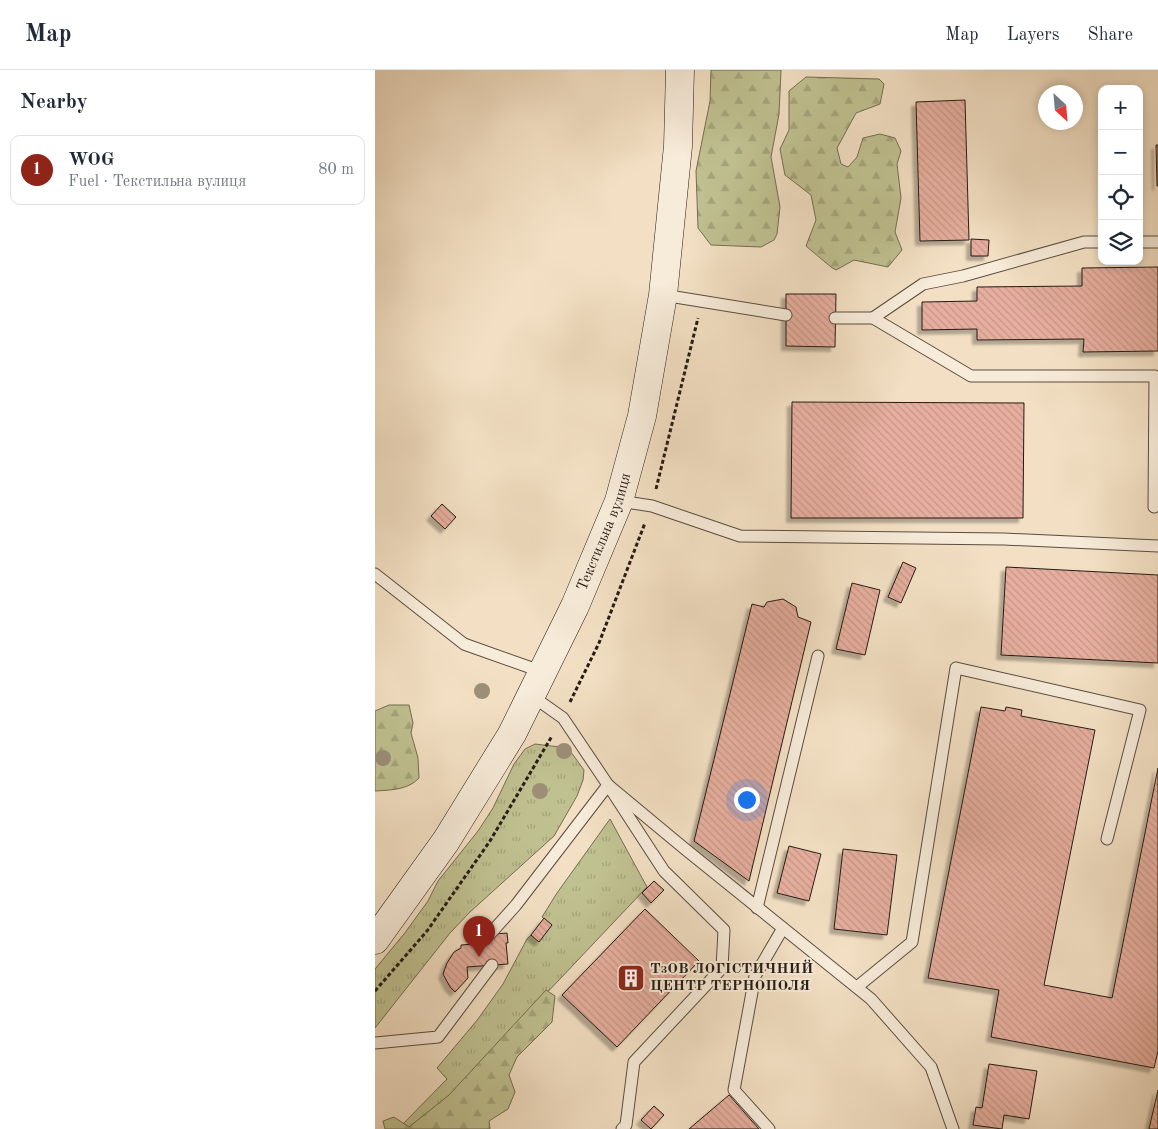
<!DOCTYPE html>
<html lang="en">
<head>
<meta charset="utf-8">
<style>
  :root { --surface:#fff; --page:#f6f6f7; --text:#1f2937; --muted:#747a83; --line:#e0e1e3; --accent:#8f2418 }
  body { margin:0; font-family:"Old Standard TT",serif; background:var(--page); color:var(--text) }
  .controls { position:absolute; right:15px; top:15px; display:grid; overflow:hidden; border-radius:10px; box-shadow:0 2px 8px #0003 }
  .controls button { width:45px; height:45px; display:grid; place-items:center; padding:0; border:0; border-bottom:1px solid var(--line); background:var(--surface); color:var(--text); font:25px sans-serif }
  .compass { position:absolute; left:663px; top:15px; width:45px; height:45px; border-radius:50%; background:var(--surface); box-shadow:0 2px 8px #0003; rotate:154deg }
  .you { position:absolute; left:371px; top:729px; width:18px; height:18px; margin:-12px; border:4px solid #fff; border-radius:50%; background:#1a73e8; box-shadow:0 0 0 8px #1a73e833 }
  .badge { display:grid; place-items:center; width:32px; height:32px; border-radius:50%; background:var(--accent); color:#fff; font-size:16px; font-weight:700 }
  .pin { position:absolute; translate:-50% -41px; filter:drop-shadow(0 1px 2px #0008) }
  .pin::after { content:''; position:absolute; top:26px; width:18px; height:15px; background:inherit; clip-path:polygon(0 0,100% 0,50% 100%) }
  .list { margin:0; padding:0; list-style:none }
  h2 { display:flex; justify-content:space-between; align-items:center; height:65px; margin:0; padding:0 20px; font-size:21px }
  h2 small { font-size:16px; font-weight:400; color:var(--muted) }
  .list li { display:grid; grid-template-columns:32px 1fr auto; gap:15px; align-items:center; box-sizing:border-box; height:70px; margin:0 10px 10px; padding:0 10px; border:1px solid var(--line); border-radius:10px }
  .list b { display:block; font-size:19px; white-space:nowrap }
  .list p { margin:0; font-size:16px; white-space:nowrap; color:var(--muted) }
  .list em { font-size:16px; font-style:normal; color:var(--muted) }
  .icon { flex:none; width:28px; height:28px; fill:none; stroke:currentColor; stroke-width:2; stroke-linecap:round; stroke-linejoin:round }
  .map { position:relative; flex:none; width:783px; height:1059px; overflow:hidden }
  header { display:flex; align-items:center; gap:30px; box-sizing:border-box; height:70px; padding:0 25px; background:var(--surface); border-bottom:1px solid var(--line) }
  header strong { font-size:24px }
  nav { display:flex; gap:28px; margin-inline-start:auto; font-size:18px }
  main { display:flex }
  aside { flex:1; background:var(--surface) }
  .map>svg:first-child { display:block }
  .grass { fill:url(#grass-tufts); stroke:#736e52 }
  .forest { fill:url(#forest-firs); stroke:#736e52 }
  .building { fill:url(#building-back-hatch); stroke:#261b14; filter:url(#shadow) }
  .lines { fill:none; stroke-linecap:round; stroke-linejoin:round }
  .lane-casing { stroke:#594c40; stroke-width:13 }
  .secondary-casing { stroke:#261b14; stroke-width:29 }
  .path { stroke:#261b14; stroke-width:3; stroke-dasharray:4 2.5; stroke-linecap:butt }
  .lane { stroke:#f7ebd9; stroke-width:11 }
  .secondary { stroke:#f7ebd9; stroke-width:28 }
  .tree { fill:#9c8f78 }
  .labels { text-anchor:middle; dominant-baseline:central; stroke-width:4; stroke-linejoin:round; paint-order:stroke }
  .street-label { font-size:15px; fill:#261b14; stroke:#f7ebd9 }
  .poi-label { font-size:15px; font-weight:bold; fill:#261b14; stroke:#f7ebd9; text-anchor:start }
</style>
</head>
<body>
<header>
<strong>Map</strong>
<nav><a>Map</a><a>Layers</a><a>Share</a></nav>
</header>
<main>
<aside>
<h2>Nearby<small></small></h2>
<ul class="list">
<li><span class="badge">1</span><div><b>WOG</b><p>Fuel · Текстильна вулиця</p></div><em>80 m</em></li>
</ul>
</aside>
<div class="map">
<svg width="783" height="1059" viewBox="0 0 783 1059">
  <defs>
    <pattern id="grass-tufts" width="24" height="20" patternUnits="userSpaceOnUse" patternTransform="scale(1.25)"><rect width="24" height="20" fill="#c0c191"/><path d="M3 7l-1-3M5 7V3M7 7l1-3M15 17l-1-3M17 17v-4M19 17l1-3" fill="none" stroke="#a5a57c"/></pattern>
    <pattern id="forest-firs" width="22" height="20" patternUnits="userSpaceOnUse" patternTransform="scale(1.25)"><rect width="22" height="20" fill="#c0c191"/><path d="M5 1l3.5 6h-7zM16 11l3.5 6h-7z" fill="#a5a57c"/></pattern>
    <pattern id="building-back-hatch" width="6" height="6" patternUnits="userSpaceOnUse" patternTransform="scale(1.25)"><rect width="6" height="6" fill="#e6ae9e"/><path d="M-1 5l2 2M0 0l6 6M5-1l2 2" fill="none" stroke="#c59587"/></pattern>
    <filter id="shadow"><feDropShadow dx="-4.5" dy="4.5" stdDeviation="1" flood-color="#0004"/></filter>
  </defs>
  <rect width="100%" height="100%" fill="#f3e0c4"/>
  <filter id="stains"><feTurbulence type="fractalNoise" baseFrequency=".004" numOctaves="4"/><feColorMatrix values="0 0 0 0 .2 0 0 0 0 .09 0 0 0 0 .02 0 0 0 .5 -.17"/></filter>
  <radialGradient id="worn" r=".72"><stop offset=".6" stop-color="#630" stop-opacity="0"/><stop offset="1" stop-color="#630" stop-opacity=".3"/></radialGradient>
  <!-- grass -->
  <g class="grass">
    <polygon points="160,674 193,678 209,700 208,710 202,726 179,766 95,842 75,863 0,958 0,899 29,864 53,831 63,811 103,761 118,738 139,694 150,679"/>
    <polygon points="235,749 272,817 43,1059 23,1059 72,1009 62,998 103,949 128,914 152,869 156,865 164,871 177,855 167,847 182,823"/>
  </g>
  <!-- forest -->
  <g class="forest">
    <polygon points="336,0 406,0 404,44 396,87 405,137 402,164 399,170 386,177 336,175 323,158 321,101 335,31"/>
    <polygon points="431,7 504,9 509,14 505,34 481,43 462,78 466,94 473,97 482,87 488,68 505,64 520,68 526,81 522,94 526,128 520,162 527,180 513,197 479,190 461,200 456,197 431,176 441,150 436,125 410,105 405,79 414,60 414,21"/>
    <path d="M14 635H34L38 653 36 663 43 688 44 708C33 720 16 720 0 721V641Z"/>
    <polygon points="171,920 180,926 177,952 142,987 134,1005 140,1022 133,1039 114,1051 115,1059 10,1059 8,1051 19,1047 34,1057 74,1025"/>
  </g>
  <!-- building -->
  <g class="building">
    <polygon points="590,30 594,170 545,171 541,32"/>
    <polygon points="781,75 783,75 783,116 782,116"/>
    <polygon points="596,169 614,170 613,186 596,186"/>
    <polygon points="783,197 783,281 708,282 709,269 602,270 602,259 547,260 547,232 602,231 602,217 707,216 707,198"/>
    <polygon points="411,224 461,224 460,277 411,276"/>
    <polygon points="417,332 649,333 648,448 416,448"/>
    <polygon points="67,434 81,447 70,459 56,446"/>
    <polygon points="528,492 541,498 526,533 513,527"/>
    <polygon points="631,497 783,505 783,593 626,585"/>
    <polygon points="477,513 505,520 490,585 461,579"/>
    <polygon points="408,529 421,537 423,547 436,552 374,811 319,771 377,534 389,537 392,532"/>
    <polygon points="606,637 630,641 631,637 647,640 646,646 720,660 669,915 737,928 783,698 783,981 779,998 616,967 624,920 553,908"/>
    <polygon points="414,776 446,784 434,831 402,823"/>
    <polygon points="468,779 522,785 512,865 459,859"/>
    <polygon points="279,811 289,820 276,833 267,823"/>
    <polygon points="270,839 324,891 242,977 187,925"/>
    <polygon points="169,848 177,855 164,872 156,865"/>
    <polygon points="132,863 133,873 131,873 133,894 92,897 93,908 80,922 75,917 68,904 72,893 79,882 86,878 86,875 98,874 98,866"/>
    <polygon points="614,994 662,1001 654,1049 629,1045 627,1059 598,1055 601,1037 607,1038"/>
    <polygon points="783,1020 783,1059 774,1059"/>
    <polygon points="354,1025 384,1059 314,1059"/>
    <polygon points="279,1036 289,1045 276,1059 266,1050"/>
  </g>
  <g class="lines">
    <!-- lane casing -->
    <g class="lane-casing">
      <g id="lane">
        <polyline points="764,172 783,172"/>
        <polyline points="288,225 411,245"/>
        <polyline points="460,248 498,248 596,306 780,306 779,437"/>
        <polyline points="498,248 548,214 588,206 709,172 727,172"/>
        <polyline points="244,431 277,436 365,466 629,469 783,476"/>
        <polyline points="0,504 89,574 168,602"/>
        <polyline points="157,626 188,648 233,715 310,779 496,929 556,997 578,1059"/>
        <polyline points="382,838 443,586"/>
        <polyline points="115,864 141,835 233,715 289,801 349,860 347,898 259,992 251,1055 247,1059"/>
        <polyline points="482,917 537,872 581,598 765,640 732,769"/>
        <polyline points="0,973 63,967 117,895"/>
        <polyline points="394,1059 359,1020 380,906 408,858"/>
      </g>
    </g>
    <!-- secondary casing -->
    <g class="secondary-casing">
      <g id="secondary">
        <path id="s1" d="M0 870 71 771 137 664 200 536 244 431 267 346 288 225 303 76 305 0"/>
      </g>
    </g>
    <!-- path -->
    <g class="path">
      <polyline points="281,419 323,248"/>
      <polyline points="195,632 224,573 270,453"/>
      <polyline points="0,921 52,861 115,771 177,666"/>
    </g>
    <!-- lane -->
    <use href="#lane" class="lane"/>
    <!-- secondary -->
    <use href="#secondary" class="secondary"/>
  </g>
  <!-- trees -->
  <g class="tree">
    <circle cx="107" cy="621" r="8"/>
    <circle cx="189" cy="681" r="8"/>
    <circle cx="8" cy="688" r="8"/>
    <circle cx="165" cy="721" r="8"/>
  </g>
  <!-- icons -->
  <defs>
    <g id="building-square" transform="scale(1.4375)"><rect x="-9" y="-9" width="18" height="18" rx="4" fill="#8f2418" stroke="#f7ebd9"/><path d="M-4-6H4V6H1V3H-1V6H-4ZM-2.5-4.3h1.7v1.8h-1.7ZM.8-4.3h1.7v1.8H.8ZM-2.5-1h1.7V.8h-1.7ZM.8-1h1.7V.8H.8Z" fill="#fff"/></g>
  </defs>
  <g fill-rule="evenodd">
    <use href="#building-square" x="256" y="908"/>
  </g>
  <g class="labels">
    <!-- street labels -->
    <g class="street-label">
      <text stroke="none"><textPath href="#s1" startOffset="470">Текстильна вулиця</textPath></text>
    </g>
    <!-- poi labels -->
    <g class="poi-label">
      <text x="275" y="899">ТзОВ ЛОГІСТИЧНИЙ<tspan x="275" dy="17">ЦЕНТР ТЕРНОПОЛЯ</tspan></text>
    </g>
  </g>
  <rect width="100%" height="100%" filter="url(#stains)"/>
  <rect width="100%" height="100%" fill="url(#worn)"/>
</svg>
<div class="controls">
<button>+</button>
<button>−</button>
<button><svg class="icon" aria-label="locate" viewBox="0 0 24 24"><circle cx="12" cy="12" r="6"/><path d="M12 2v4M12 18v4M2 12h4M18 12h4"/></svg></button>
<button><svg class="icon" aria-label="layers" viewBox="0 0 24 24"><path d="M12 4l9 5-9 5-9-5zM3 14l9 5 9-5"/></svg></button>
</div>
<svg class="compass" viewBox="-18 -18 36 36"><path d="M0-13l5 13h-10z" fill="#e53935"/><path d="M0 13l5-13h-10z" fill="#747a83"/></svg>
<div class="you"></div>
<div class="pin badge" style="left:104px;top:887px">1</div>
</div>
</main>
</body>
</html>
